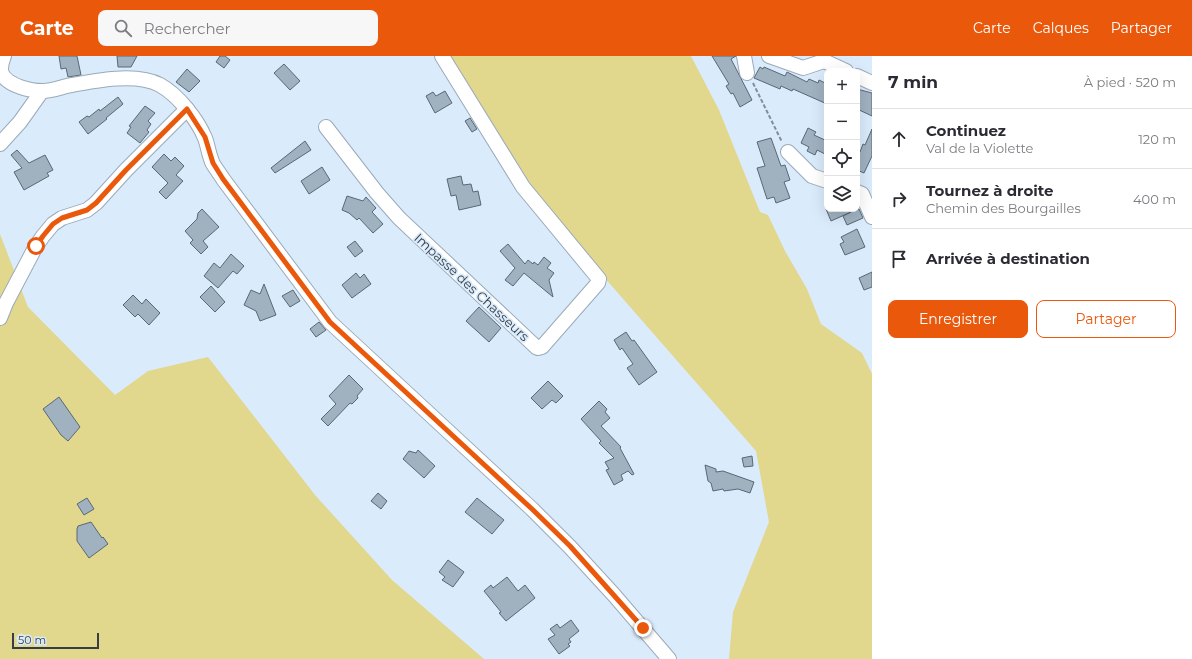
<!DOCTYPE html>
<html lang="fr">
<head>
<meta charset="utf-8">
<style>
  :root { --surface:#fff; --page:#f7f7f7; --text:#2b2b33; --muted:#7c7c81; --line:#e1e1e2; --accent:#ea580c }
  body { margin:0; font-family:Montserrat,sans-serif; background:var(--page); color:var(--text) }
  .controls { position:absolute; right:12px; top:12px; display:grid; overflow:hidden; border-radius:8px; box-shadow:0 4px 16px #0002 }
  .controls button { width:36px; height:36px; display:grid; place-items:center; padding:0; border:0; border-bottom:1px solid var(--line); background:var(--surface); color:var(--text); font:20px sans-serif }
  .scale { position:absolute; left:12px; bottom:10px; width:87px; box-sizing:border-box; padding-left:4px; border:2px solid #373e44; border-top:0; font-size:11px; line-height:14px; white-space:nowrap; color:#373e44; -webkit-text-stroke:3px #daebfc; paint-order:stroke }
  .stop { position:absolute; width:12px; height:12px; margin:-9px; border:3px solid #ea580c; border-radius:50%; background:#fff }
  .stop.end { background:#ea580c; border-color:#fff; box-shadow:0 1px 4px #0008 }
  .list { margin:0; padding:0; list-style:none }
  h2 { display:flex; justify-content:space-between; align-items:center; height:52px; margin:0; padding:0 16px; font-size:17px }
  h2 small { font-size:13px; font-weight:400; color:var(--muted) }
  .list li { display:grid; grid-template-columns:26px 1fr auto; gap:12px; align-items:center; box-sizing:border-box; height:60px; padding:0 16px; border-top:1px solid var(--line) }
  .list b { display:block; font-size:15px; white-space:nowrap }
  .list p { margin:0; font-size:13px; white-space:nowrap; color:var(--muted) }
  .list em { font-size:13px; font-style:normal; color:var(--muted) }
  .actions { display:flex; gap:8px; padding:12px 16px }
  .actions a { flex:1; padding:9px 0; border:1px solid var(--accent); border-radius:8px; text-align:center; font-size:14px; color:var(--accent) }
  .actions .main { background:var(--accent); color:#fff }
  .icon { flex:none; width:22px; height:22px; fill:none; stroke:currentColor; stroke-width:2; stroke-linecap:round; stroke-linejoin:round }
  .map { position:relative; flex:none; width:872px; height:603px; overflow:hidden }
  header { display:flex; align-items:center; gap:24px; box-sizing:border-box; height:56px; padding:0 20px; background:var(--accent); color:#fff }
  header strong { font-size:19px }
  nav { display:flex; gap:22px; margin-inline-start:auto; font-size:14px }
  .search { width:280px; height:36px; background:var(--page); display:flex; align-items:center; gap:10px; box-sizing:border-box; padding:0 14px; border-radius:8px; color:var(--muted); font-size:15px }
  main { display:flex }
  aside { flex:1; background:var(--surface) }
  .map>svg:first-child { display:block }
  .green { fill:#e1d78d }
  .building { fill:#a0b1c0; stroke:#596876 }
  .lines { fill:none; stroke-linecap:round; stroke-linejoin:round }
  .minor-casing { stroke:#9aaab9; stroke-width:16 }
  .path { stroke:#838e9a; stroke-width:2; stroke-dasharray:4 2; stroke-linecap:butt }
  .minor { stroke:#fff; stroke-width:14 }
  .route { stroke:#ea580c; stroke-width:5 }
  .labels { text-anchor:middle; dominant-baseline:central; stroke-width:3.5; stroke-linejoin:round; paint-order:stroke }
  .street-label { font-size:13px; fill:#373e44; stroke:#daebfc }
</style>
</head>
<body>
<header>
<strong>Carte</strong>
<div class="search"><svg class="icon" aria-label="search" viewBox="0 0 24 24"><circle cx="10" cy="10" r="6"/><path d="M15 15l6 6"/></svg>Rechercher</div>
<nav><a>Carte</a><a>Calques</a><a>Partager</a></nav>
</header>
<main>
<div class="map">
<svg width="872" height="603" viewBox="0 0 872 603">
  <rect width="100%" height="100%" fill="#daebfc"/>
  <!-- green -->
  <g class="green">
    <polygon points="446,0 691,0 719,54 760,156 768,159 785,195 807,233 821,268 862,297 872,318 872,603 729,603 733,556 769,466 756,395 548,157"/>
    <polygon points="0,178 28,251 115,339 148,315 208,301 315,439 392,524 484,603 0,603"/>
  </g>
  <!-- building -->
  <g class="building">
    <polygon points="59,0 77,0 81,19 68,21 66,12 61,13"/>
    <polygon points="117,0 137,0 131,11 118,11"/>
    <polygon points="220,0 225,0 230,4 224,12 216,6"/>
    <polygon points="712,0 736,0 731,3 752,44 740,51 733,37 731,38 726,30 729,28"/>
    <polygon points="284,8 300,25 290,34 274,17"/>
    <polygon points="760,11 763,13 764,11 785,20 787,16 807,26 809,23 818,27 819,24 827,28 827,48 793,33 792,35 781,30 780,33 754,22"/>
    <polygon points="187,13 200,25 189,36 176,26"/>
    <polygon points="857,33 872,37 872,60 857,53"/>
    <polygon points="445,35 452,47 435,57 426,40 433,36 436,40"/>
    <polygon points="118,41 123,48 106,62 107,63 88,78 79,66 87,60 89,61 99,53 100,55"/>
    <polygon points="145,50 155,57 148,65 151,68 147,74 149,76 140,87 127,77 131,71 129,70"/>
    <polygon points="470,62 477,73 472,76 465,65"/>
    <polygon points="808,72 816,76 814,79 827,85 827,99 817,94 815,99 807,95 809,91 801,87"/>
    <polygon points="872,73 872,100 864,117 857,114 857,94 860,96 863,88 865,89"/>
    <polygon points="771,82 781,110 785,109 790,124 784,126 790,142 776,147 774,141 767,143 757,112 765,110 757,86"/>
    <polygon points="305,85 311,94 275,117 271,112"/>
    <polygon points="17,94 29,107 45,99 53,114 47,117 49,120 24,134 14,116 22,112 11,99"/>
    <polygon points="164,98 171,105 175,101 184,110 176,119 183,125 166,143 159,136 168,127 152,111"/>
    <polygon points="322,111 330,124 309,138 301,125"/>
    <polygon points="461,120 463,129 471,128 473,136 478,135 481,149 459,154 456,139 451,140 447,123"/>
    <polygon points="347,140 363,145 366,141 376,152 372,156 383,168 373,177 359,162 357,164 349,157 342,154"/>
    <polygon points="202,153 219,171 203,185 208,191 201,198 190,187 193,184 185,175 197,163 198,157"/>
    <polygon points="826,153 859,153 863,162 847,169 843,160 851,156 831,165"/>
    <polygon points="857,173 865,191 845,199 840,188 844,186 841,181"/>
    <polygon points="355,185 363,195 355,201 347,191"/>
    <polygon points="508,188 525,208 528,204 533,208 534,206 538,209 544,201 551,207 547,212 554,217 549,224 553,241 524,217 513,230 505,224 515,212 500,195"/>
    <polygon points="231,198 244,210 237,218 233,215 218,232 204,220 214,207 220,212"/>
    <polygon points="872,216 872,231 864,234 859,222"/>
    <polygon points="356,217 360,222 364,218 371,228 352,242 342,229"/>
    <polygon points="264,228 276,259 260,265 256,255 244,249 251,234 260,238"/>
    <polygon points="211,230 225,246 215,256 200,241"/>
    <polygon points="293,234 300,245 290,251 282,240"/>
    <polygon points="133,239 142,248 146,243 160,257 149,269 138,258 135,261 123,249"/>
    <polygon points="479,251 501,272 489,286 466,265"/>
    <polygon points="319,266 326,274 316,281 310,273"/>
    <polygon points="626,276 632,285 634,284 657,316 639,329 627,312 633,308 622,292 620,294 614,284"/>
    <polygon points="349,319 363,333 357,340 358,342 352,348 350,347 328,370 321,363 336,348 329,340"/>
    <polygon points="548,325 563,340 556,347 552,344 542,353 531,342"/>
    <polygon points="59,341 80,371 68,385 61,379 43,353"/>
    <polygon points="599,345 607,353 605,356 610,362 601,370 621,391 620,392 634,418 632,419 628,415 621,419 623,424 614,429 606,414 609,413 605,406 614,402 599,387 601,385 581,363"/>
    <polygon points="418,394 435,410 424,422 403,403 409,395 416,397"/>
    <polygon points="752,400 753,410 744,411 742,402"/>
    <polygon points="705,409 716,413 716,416 723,415 754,426 750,437 738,433 724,435 723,433 713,435 711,427 708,425"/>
    <polygon points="378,437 387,445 381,453 371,445"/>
    <polygon points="87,442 94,453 84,459 77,448"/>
    <polygon points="477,442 504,464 492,478 465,456"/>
    <polygon points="91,466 102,482 103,481 108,488 89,502 77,485 77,473 78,470"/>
    <polygon points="448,504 464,516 453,531 442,524 445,521 439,516"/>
    <polygon points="507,521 518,535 525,529 535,542 506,565 499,557 501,556 484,535 491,529 493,532"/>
    <polygon points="571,564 579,575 569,583 571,586 568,588 570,590 559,598 548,583 555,579 550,573 557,568 560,572"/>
  </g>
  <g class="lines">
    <!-- minor casing -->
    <g class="minor-casing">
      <g id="minor">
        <path d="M4 0C2 5 0 13 2 18 8 30 31 35 43 35 50 35 59 32 67 30 93 25 136 16 160 29 178 39 197 63 205 82 208 90 209 100 213 108 216 113 220 118 223 123L330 266 532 453 570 491 614 539 669 603"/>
        <polyline points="744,0 747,17"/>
        <polyline points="769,0 803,12 824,5 846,15"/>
        <polyline points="857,20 872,27"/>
        <polyline points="326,71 377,137 399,162 536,291 538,292 542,291 598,227 599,223 523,131 442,0"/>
        <polyline points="0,88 20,66 42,35"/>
        <polyline points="788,96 812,120 827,125"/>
        <polyline points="857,136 862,138 872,161"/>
        <polyline points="0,262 6,247 36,190 43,180 53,168 62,162 87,154 96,147 126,114 187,53"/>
      </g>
    </g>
    <!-- path -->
    <polyline class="path" points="753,27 782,86"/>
    <!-- minor -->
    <use href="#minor" class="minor"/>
  </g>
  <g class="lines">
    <!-- route -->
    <polyline class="route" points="36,190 43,180 53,168 62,162 87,154 96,147 126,114 187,53 205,81 213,107 223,123 330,266 532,453 570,490 643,572"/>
  </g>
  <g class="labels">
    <!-- street labels -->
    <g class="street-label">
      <text transform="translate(472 231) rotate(43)">Impasse des Chasseurs</text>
    </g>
  </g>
</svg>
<div class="controls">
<button>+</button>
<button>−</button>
<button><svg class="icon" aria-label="locate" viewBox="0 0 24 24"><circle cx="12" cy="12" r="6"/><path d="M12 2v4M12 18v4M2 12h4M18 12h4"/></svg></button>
<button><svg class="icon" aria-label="layers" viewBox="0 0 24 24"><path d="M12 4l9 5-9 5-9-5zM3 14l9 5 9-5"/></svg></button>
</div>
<div class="scale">50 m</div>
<div class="stop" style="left:36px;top:190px"></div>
<div class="stop end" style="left:643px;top:572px"></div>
</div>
<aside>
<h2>7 min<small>À pied · 520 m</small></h2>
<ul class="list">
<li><svg class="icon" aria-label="ahead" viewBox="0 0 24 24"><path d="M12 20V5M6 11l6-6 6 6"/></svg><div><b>Continuez</b><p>Val de la Violette</p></div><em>120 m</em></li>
<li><svg class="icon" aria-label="right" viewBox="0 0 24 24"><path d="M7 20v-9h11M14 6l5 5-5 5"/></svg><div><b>Tournez à droite</b><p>Chemin des Bourgailles</p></div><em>400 m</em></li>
<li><svg class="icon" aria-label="arrive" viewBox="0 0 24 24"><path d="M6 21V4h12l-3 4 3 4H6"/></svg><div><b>Arrivée à destination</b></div></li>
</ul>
<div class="actions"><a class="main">Enregistrer</a><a>Partager</a></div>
</aside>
</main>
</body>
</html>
